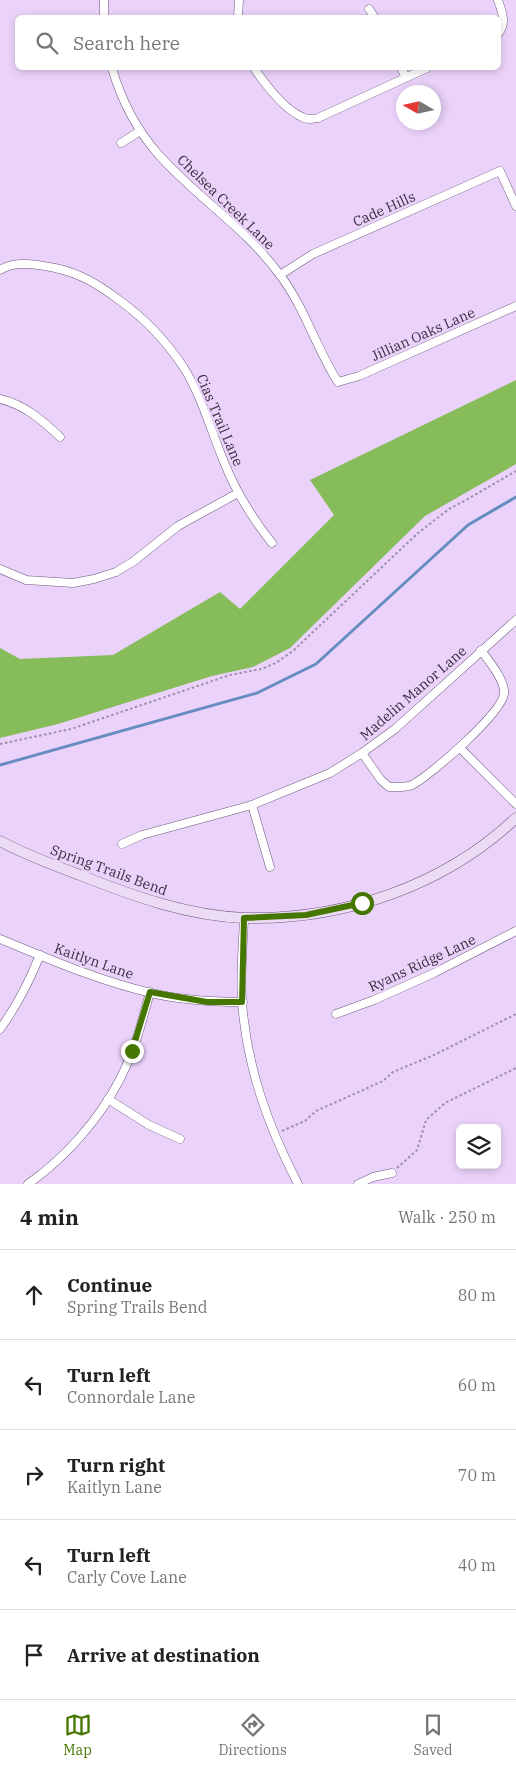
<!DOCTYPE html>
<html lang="en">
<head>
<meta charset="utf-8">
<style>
  :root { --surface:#fff; --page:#f6f6f6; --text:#222; --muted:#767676; --line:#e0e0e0; --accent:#457700 }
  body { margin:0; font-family:"IBM Plex Serif",serif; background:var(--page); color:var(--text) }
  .controls { position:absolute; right:15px; bottom:15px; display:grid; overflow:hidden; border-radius:8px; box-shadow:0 2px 8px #0003 }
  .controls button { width:45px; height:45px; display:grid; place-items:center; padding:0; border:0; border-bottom:1px solid var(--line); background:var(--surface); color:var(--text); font:25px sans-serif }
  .compass { position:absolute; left:396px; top:85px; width:45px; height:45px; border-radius:50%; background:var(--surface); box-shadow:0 2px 8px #0003; rotate:279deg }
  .stop { position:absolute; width:15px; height:15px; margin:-11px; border:4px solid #457700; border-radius:50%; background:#fff }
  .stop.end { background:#457700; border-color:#fff; box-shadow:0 1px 5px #0008 }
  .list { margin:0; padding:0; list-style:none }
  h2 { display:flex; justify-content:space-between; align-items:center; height:65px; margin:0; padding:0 20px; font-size:21px }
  h2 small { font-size:16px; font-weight:400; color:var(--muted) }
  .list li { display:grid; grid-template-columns:32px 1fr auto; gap:15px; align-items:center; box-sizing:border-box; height:90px; padding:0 20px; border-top:1px solid var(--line) }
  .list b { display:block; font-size:19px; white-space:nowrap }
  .list p { margin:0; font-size:16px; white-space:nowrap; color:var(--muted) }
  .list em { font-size:16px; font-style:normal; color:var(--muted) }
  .icon { flex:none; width:28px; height:28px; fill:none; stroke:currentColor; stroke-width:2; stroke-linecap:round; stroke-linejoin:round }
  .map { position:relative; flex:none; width:516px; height:1184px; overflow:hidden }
  .search { position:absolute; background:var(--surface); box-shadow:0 2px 8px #0003; left:15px; right:15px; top:15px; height:55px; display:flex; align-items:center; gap:12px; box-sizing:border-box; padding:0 18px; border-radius:8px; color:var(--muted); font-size:19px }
  .sheet { height:515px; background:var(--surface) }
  nav { display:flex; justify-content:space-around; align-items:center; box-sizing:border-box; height:70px; border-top:1px solid var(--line); background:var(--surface); font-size:14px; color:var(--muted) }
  nav a { display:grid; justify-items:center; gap:2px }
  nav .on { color:var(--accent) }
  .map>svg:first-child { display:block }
  .forest { fill:#86bc59 }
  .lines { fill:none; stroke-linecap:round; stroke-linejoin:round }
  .stream { stroke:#668dc0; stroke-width:3 }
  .street-casing { stroke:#6e587b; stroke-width:9 }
  .secondary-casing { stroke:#6e587b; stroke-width:11 }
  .path { stroke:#9f8dab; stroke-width:2; stroke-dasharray:2.5 2.5; stroke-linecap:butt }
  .street { stroke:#fff; stroke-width:8 }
  .secondary { stroke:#ebdbf4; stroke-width:10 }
  .route { stroke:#457700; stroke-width:6 }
  .labels { text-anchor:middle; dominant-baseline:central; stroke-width:5; stroke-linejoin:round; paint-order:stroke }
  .street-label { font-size:14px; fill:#392f3f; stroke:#ebd2fa }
</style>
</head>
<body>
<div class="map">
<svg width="516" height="1184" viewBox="0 0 516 1184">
  <rect width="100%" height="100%" fill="#ebd2fa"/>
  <!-- forest -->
  <polygon class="forest" points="516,380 516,464 425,516 290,648 253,667 212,676 58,724 0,738 0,648 20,659 113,655 220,592 240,609 334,515 310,480"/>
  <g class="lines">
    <!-- stream -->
    <polyline class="stream" points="0,765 257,693 316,664 468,525 516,497"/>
    <!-- street casing -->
    <g class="street-casing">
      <g id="street">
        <polyline points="104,0 104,18"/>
        <path d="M498 0C502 12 507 23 498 34"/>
        <polyline points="369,9 375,18"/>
        <polyline points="238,18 239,0"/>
        <path d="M112 68C121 99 136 129 158 154 196 197 246 228 280 275 305 308 316 348 338 382L359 376 516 306"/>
        <path d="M254 68C265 84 283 109 302 117 307 120 312 119 318 118L427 68"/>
        <polyline points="401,68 406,77"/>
        <polyline points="121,143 140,131"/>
        <path d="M0 270C15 260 39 265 55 268 80 273 99 285 119 300 144 318 167 342 184 368 202 397 211 431 224 462 236 492 252 518 272 543"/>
        <polyline points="280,275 313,254 500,171 516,206"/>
        <path d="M0 399C25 405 42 420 60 437"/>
        <polyline points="0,569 26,580 73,583 94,579 116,572 134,561 178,526 238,493"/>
        <polyline points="460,748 516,804"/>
        <path d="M362 753 381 780 389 787C396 787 405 788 412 785 431 775 501 714 504 694 506 681 488 660 481 650"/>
        <polyline points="252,805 270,867"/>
        <polyline points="122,844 142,835 252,805 330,773 362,753 395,729 516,620"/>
        <path d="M244 918C243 946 240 974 242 1002 247 1068 268 1126 298 1184"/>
        <path d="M0 939C49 959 99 981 151 993 181 1000 212 1002 243 1002"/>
        <polyline points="336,1014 374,1000 434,973 516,931"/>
        <path d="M0 1029C17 1006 29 982 40 955"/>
        <polyline points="108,1099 149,1125 180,1139"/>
        <path d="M28 1184C65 1158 99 1120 120 1079 134 1052 142 1022 150 992"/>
        <polyline points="358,1184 373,1177 392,1173"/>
      </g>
    </g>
    <!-- secondary casing -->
    <g class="secondary-casing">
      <path id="secondary" d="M0 841C26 855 53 865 80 875 133 896 188 916 245 918 344 920 444 886 516 818"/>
    </g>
    <!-- path -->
    <g class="path">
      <polyline points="0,744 71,729 230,675 261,669 276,663 294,650 418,533 449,509 466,500 516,471"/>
      <polyline points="282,1131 305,1121 316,1111 383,1081 393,1072 434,1055 516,1014"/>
      <polyline points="397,1168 417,1150 426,1120 445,1103 516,1068"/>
    </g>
    <!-- street -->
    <use href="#street" class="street"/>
    <!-- secondary -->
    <use href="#secondary" class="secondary"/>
  </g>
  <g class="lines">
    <!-- route -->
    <polyline class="route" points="132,1051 150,992 207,1002 242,1002 244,918 306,915 362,903"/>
  </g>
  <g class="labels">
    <!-- street labels -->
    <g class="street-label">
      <text transform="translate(226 202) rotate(44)">Chelsea Creek Lane</text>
      <text transform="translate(384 209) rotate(-24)">Cade Hills</text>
      <text transform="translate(423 334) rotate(-24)">Jillian Oaks Lane</text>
      <text transform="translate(220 420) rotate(67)">Cias Trail Lane</text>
      <text transform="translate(413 693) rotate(-41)">Madelin Manor Lane</text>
      <text transform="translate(109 870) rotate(20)">Spring Trails Bend</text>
      <text transform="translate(94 961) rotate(19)">Kaitlyn Lane</text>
      <text transform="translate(422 963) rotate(-25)">Ryans Ridge Lane</text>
    </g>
  </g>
</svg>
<div class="controls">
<button><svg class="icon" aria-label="layers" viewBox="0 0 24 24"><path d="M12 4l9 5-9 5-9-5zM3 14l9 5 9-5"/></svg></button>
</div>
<svg class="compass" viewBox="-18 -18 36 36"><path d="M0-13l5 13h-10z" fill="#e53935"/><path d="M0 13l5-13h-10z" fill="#767676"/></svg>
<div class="stop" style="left:362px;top:903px"></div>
<div class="stop end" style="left:132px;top:1051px"></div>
<div class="search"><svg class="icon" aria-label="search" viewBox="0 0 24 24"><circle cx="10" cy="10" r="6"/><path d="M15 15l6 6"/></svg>Search here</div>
</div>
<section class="sheet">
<h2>4 min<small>Walk · 250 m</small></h2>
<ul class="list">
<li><svg class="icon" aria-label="ahead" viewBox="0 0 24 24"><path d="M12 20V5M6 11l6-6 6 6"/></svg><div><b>Continue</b><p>Spring Trails Bend</p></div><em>80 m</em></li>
<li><svg class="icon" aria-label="left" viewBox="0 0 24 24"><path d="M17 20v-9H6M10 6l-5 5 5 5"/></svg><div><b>Turn left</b><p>Connordale Lane</p></div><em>60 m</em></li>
<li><svg class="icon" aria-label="right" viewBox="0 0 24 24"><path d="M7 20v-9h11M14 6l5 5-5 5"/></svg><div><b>Turn right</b><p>Kaitlyn Lane</p></div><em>70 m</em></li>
<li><svg class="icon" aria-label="left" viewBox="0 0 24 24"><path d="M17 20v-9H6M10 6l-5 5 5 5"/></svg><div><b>Turn left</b><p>Carly Cove Lane</p></div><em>40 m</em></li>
<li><svg class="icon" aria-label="arrive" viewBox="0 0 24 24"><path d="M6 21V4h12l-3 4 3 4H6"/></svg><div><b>Arrive at destination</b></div></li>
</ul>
</section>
<nav>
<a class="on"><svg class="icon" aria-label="map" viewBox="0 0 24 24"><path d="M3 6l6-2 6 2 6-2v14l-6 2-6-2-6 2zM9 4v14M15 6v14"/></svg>Map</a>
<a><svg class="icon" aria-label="directions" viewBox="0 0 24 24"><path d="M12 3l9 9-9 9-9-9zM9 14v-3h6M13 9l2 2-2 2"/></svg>Directions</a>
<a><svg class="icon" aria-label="saved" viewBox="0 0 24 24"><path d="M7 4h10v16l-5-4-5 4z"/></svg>Saved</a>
</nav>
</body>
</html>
